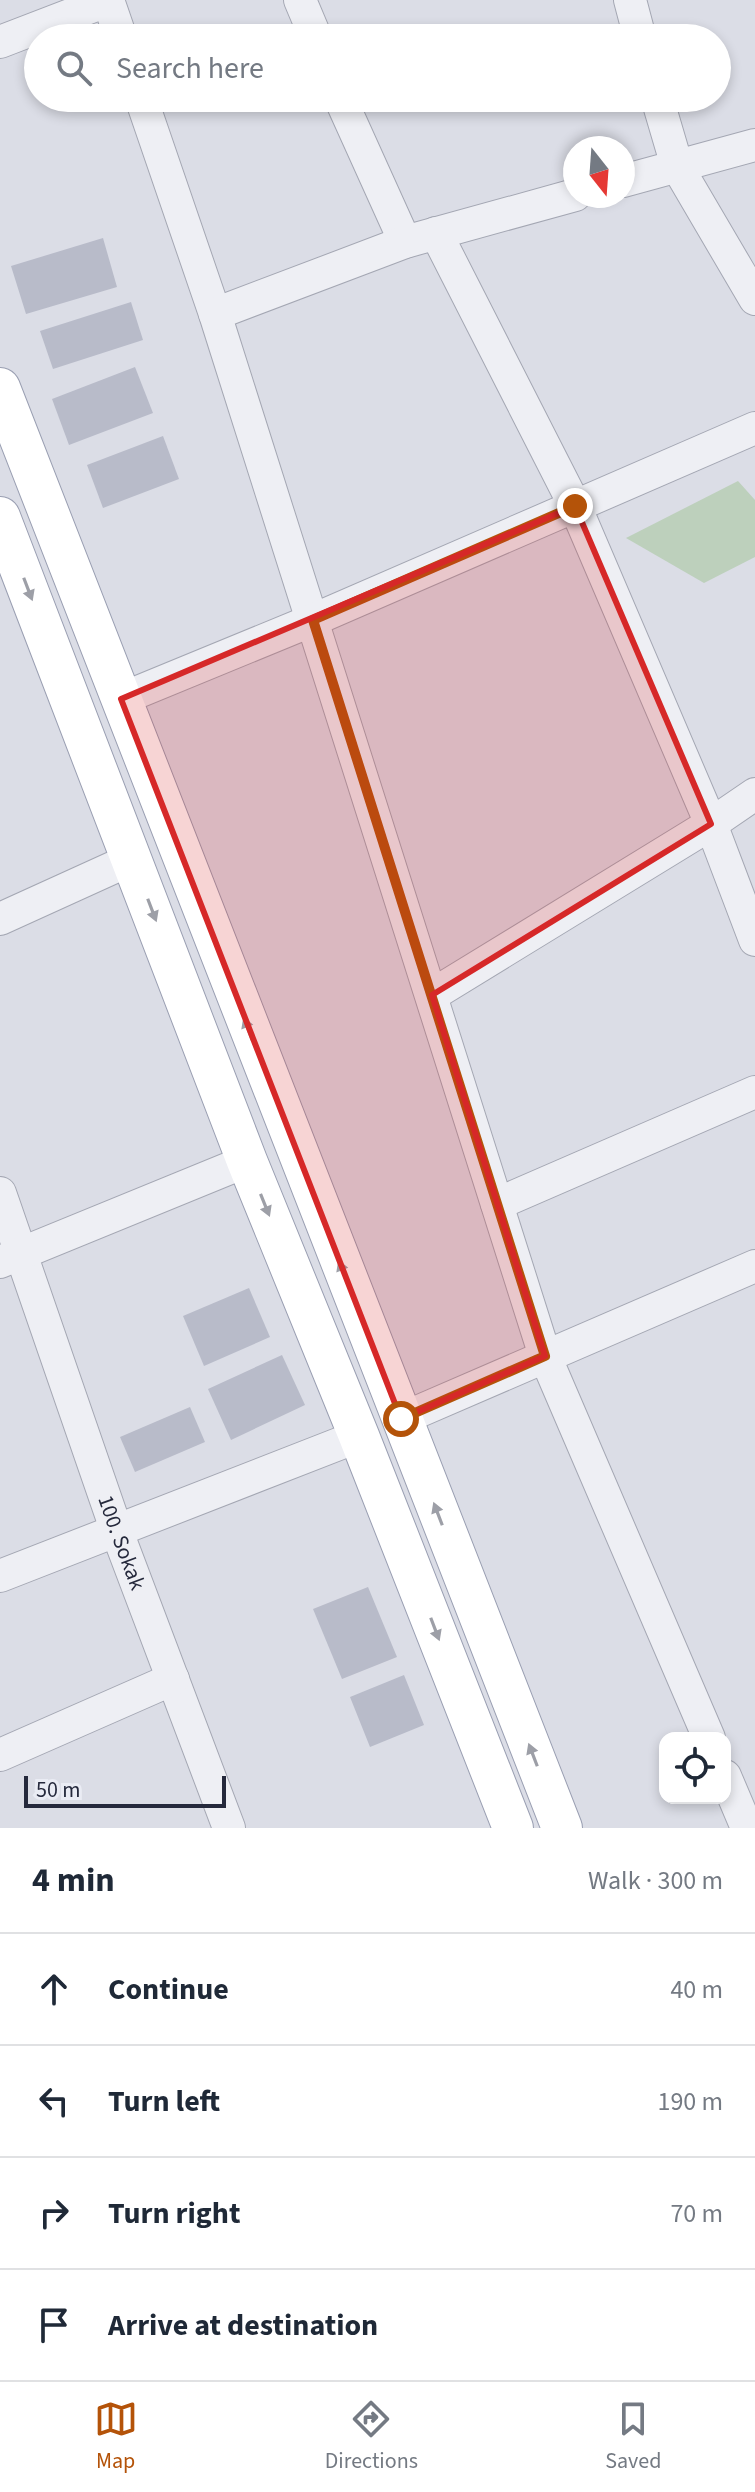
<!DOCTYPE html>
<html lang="en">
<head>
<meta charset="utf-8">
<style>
  :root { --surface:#fff; --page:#f2f2f3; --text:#1f2937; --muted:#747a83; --line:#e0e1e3; --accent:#b45309 }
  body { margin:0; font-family:"Source Sans 3",sans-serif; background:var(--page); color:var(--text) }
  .controls { position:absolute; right:24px; bottom:24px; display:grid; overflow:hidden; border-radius:16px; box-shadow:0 4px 12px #0003 }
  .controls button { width:72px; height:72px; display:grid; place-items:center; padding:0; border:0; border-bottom:2px solid var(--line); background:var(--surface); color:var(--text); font:40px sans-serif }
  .compass { position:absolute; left:563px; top:136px; width:72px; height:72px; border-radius:50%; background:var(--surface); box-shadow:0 4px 12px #0003; rotate:163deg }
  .scale { position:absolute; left:24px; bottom:20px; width:202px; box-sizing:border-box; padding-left:8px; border:4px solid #25293c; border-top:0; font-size:22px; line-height:28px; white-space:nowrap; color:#25293c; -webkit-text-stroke:6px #eaecf4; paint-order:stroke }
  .stop { position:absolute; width:24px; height:24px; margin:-18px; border:6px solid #b45309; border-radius:50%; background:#fff }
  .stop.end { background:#b45309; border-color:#fff; box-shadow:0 2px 8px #0008 }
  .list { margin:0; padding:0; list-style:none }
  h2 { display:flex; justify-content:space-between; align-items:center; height:104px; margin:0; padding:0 32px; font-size:34px }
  h2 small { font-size:26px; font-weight:400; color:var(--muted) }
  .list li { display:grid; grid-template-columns:52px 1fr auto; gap:24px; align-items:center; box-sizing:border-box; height:112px; padding:0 32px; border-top:2px solid var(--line) }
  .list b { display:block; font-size:30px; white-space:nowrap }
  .list em { font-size:26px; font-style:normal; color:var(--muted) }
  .icon { flex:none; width:44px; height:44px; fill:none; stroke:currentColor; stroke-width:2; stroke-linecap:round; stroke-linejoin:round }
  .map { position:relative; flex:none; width:755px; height:1828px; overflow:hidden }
  .search { position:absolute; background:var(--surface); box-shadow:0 4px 12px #0003; left:24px; right:24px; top:24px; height:88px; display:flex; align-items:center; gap:20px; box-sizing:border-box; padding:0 28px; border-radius:44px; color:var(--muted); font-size:30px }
  .sheet { height:552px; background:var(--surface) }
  nav { display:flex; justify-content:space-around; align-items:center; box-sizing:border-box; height:112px; border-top:2px solid var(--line); background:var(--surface); font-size:22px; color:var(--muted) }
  nav a { display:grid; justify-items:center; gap:4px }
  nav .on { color:var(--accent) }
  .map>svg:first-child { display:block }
  .green { fill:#bdd0bc }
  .building { fill:#b8bbc9 }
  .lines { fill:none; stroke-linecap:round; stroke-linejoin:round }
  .minor-casing { stroke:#a4a7b3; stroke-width:34 }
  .major-casing { stroke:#9a9fb2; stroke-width:42 }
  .minor { stroke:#eeeff4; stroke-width:32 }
  .major { stroke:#fff; stroke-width:40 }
  .oneway { fill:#9d9fa7 }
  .route { stroke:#b45309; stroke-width:10 }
  .marked { fill:#d62828; fill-opacity:0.2; stroke:#d62828; stroke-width:6; stroke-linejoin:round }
  .labels { text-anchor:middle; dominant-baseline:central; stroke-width:6; stroke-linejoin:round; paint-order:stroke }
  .street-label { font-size:22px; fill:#25293c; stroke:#eaecf4 }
</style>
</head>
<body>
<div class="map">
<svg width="755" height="1828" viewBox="0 0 755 1828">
  <rect width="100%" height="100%" fill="#dbdde6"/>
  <!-- green -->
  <polygon class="green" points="738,481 755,500 755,557 704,583 626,538"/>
  <!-- building -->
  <g class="building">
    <polygon points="103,238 117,287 26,314 11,266"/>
    <polygon points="131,302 143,340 53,369 40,331"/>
    <polygon points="135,367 153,413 69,445 52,399"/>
    <polygon points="163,436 179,479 103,508 87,465"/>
    <polygon points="249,1288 270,1337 204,1366 183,1316"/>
    <polygon points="282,1355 305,1405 231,1440 208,1389"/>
    <polygon points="190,1407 205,1442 135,1472 120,1437"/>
    <polygon points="368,1587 397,1657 342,1679 313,1609"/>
    <polygon points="404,1675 424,1725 370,1747 350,1697"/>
  </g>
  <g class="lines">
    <!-- minor casing -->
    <g class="minor-casing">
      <g id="minor">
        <polyline points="108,0 121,38"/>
        <polyline points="300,0 316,38"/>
        <polyline points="630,0 640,38"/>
        <polyline points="0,42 109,0"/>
        <polyline points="141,98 215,314 545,1356 709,1738"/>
        <polyline points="340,98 405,242"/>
        <polyline points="657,98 677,166 755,299"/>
        <polyline points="623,181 755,145"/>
        <polyline points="436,233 575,506 711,824 755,940"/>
        <polyline points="215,314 405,242 575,195"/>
        <polyline points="121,699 313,620 755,428"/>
        <polyline points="0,919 132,859"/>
        <polyline points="432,995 711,824 755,794"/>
        <path id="s1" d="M0 1193 116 1529 229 1828"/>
        <polyline points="497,1204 755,1092"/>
        <polyline points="0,1262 247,1161"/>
        <polyline points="401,1419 755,1266"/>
        <polyline points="0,1576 359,1436"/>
        <polyline points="0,1755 173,1679"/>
        <polyline points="725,1776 747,1828"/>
      </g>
    </g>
    <!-- major casing -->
    <g class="major-casing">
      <g id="major">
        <polyline points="0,388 562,1828"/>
        <polyline points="0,517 247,1161 359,1436 513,1828"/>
      </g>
    </g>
    <!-- minor -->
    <use href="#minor" class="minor"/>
    <!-- major -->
    <use href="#major" class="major"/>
  </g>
  <!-- one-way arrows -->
  <defs><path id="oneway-solid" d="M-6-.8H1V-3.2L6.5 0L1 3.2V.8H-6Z" transform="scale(2)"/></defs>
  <g class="oneway">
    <use href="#oneway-solid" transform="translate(28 589) rotate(69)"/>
    <use href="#oneway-solid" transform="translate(152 910) rotate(69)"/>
    <use href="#oneway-solid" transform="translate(248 1029) rotate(-111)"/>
    <use href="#oneway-solid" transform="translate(265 1205) rotate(68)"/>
    <use href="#oneway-solid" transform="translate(343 1272) rotate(-111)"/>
    <use href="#oneway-solid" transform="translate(438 1514) rotate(-111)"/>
    <use href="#oneway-solid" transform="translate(435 1629) rotate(69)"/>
    <use href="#oneway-solid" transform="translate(533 1755) rotate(-111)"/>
  </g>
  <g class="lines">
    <!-- route -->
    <polyline class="route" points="401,1419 545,1356 313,620 575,506"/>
  </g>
  <!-- marked area -->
  <path class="marked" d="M575 506 711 824 432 995 545 1356 401 1419 121 699Z"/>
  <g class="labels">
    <!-- street labels -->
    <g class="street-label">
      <text stroke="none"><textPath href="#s1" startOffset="370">100. Sokak</textPath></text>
    </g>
  </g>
</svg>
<div class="controls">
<button><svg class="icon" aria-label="locate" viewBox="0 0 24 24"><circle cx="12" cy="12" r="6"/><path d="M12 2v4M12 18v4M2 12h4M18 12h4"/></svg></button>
</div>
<svg class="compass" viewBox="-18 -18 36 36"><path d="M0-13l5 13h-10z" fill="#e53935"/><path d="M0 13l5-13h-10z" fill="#747a83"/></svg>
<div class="scale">50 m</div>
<div class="stop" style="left:401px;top:1419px"></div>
<div class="stop end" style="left:575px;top:506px"></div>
<div class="search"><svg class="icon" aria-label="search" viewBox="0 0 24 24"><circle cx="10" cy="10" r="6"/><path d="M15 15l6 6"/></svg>Search here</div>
</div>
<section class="sheet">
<h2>4 min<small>Walk · 300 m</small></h2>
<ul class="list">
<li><svg class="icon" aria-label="ahead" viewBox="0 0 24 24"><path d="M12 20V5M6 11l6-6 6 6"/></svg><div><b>Continue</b></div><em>40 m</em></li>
<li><svg class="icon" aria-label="left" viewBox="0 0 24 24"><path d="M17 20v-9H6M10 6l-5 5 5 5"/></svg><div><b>Turn left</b></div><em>190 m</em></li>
<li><svg class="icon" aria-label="right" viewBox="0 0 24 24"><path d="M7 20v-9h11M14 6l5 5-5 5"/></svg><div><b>Turn right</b></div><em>70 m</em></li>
<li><svg class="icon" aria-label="arrive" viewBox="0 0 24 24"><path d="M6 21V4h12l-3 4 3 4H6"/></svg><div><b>Arrive at destination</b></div></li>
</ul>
</section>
<nav>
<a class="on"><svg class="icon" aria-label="map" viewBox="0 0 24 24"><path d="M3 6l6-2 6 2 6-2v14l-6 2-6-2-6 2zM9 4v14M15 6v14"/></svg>Map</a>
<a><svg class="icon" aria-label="directions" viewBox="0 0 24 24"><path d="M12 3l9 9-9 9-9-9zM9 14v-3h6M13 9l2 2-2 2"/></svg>Directions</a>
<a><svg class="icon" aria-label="saved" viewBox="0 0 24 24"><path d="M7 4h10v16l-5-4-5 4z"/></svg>Saved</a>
</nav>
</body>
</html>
